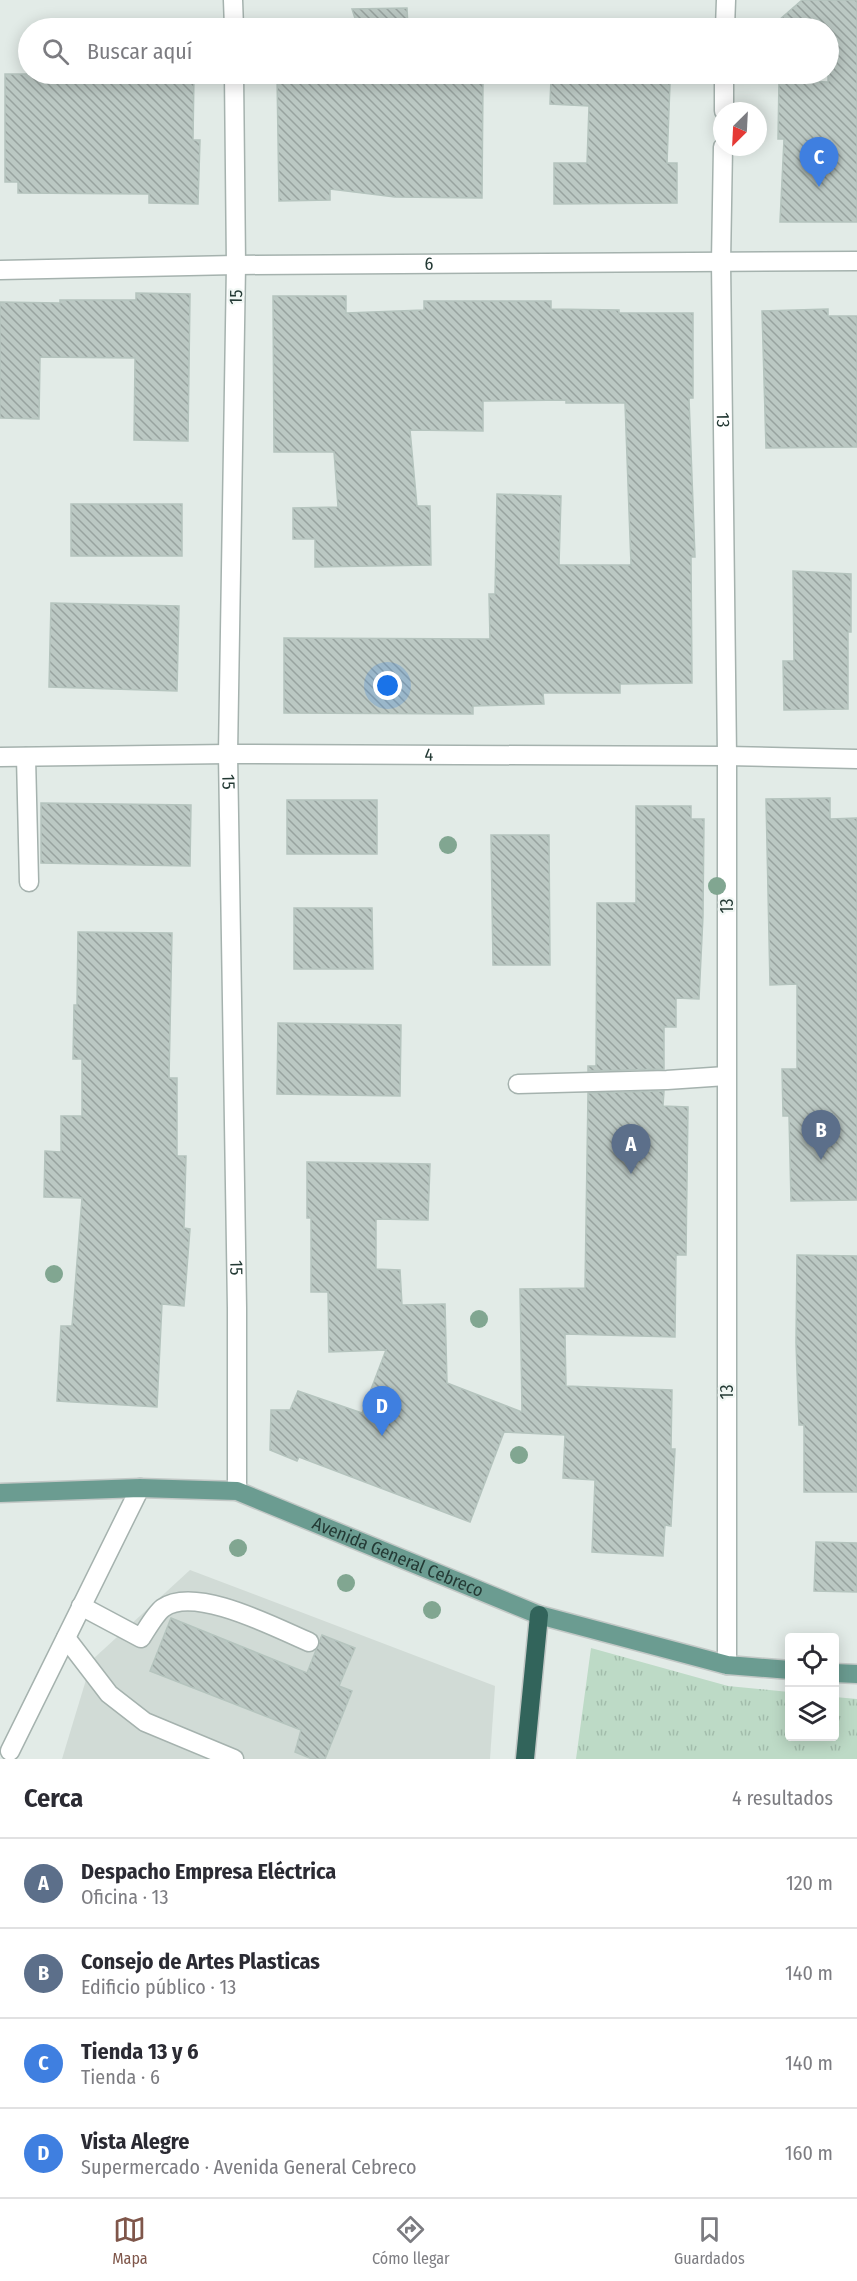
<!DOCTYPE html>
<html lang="es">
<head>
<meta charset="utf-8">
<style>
  :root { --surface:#fff; --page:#f2f2f3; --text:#2b2b33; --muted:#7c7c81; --line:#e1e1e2; --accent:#7f564a }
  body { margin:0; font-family:"Fira Sans Condensed",sans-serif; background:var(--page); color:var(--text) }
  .controls { position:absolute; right:18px; bottom:18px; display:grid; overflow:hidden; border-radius:6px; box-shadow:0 3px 15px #0003 }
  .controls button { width:54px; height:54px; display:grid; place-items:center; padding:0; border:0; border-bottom:2px solid var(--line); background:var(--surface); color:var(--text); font:30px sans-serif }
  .compass { position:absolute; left:713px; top:102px; width:54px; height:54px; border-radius:50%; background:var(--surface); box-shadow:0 3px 15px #0003; rotate:204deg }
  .you { position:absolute; left:388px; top:686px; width:21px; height:21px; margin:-15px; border:4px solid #fff; border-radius:50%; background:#1a73e8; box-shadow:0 0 0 9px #1a73e833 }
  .badge { display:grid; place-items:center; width:39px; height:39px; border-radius:50%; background:var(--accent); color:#fff; font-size:20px; font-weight:700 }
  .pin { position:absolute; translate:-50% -50px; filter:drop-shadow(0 2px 3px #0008) }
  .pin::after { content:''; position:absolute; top:32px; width:21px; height:18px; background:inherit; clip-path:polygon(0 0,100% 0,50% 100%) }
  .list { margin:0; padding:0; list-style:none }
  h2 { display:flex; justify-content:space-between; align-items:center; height:78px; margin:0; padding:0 24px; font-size:26px }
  h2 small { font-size:20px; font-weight:400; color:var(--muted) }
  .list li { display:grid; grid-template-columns:39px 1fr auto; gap:18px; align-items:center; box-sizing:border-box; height:90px; padding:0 24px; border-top:2px solid var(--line) }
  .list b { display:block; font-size:22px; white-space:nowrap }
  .list p { margin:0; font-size:20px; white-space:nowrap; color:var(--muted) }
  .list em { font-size:20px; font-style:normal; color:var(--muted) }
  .icon { flex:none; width:33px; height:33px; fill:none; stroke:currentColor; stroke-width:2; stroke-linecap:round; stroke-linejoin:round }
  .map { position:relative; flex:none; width:857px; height:1759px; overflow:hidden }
  .search { position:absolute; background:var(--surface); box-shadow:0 3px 15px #0003; left:18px; right:18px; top:18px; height:66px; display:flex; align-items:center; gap:15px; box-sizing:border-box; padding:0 21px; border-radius:33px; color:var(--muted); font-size:22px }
  .sheet { height:438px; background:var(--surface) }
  nav { display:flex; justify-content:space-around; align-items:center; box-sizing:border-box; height:84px; border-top:2px solid var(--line); background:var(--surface); font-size:16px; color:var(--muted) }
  nav a { display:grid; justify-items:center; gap:3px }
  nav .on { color:var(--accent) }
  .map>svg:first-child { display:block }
  .built { fill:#d1dbd6 }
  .grass { fill:url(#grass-tufts) }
  .building { fill:url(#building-back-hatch); stroke:#b5c4be; stroke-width:1.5 }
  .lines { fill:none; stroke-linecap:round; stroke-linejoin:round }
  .minor-casing { stroke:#a5b2ae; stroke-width:21 }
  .major-casing { stroke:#c2c8c6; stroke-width:21 }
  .highway-casing { stroke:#c2c8c6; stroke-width:21 }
  .minor { stroke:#fff; stroke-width:18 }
  .major { stroke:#6b9c91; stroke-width:18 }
  .highway { stroke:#32645b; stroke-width:18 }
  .tree { fill:#81a691 }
  .labels { text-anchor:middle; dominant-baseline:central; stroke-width:4.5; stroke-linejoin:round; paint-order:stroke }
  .street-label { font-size:18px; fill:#243a35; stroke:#f2f8f5 }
</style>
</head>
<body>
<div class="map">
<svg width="857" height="1759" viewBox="0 0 857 1759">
  <defs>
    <pattern id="grass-tufts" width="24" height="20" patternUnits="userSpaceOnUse" patternTransform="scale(1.5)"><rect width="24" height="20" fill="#bddac6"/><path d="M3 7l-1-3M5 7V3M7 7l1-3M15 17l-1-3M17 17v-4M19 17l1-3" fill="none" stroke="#a2bcab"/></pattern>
    <pattern id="building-back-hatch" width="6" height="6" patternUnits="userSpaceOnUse" patternTransform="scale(1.5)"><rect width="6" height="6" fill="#bbc8c3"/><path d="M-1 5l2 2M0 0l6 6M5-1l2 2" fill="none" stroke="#98a39f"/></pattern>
  </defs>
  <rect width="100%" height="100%" fill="#e2ebe7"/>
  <!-- built -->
  <polygon class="built" points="190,1570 495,1686 490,1759 62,1759 92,1660"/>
  <!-- grass -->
  <polygon class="grass" points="591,1648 728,1686 789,1692 790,1736 834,1736 835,1697 857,1699 857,1759 576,1759"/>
  <!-- building -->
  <g class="building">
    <polygon points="802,0 857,0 857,222 780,222 784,139 778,139 779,80 828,82 828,28 770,28"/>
    <polygon points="407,8 408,28 358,28 352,9"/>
    <polygon points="5,74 194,74 193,140 200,140 198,204 149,203 149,194 18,193 18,182 5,182"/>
    <polygon points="370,74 410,74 410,80 483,81 482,198 395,197 330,189 330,200 279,201 277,76 372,78"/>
    <polygon points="551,79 670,83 667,163 677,163 677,203 554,204 554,163 587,163 589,106 550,104"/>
    <polygon points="136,293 190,294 188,441 134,440 135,358 40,357 39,419 0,418 0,302 60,303 60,300 136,300"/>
    <polygon points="273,296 346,296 346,313 424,310 424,301 551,301 551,309 619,310 619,313 693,313 693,398 689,398 695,557 691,557 692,683 620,684 620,693 543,693 544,704 473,706 473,714 284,713 284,638 490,639 489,594 495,594 497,494 561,496 559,565 631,565 625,403 566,403 566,400 483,401 483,431 410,430 417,506 430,506 431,565 315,567 315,539 293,539 293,508 338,507 334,452 274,452"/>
    <polygon points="828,309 828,316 857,316 857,447 766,448 762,311"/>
    <rect x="71" y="504" width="111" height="52"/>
    <polygon points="793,571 851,574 851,632 848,632 848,709 784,710 783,661 794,661"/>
    <polygon points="51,603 179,606 177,691 49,687"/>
    <polygon points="830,798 830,819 857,818 857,1200 791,1201 789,1116 783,1116 782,1069 797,1069 797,984 770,985 766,799"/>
    <rect x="287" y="800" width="90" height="54"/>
    <polygon points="41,803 191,805 190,866 41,863"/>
    <polygon points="636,806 691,806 691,819 704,819 703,916 699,999 676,998 676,1027 664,1027 664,1069 588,1071 588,1066 596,1066 597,903 636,903"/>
    <polygon points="491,835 549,835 550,965 493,965"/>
    <polygon points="294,908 372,908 373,969 294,969"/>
    <polygon points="78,932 172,933 169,1078 177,1078 177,1156 186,1156 184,1228 190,1229 184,1306 162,1304 157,1407 57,1401 61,1326 72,1326 82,1198 44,1197 45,1151 61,1152 61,1116 82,1116 82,1059 73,1059 74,1005 77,1005"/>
    <polygon points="278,1023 401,1025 400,1096 277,1094"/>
    <polygon points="664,1091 663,1106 688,1107 686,1255 676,1255 675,1337 565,1334 566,1386 672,1390 671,1449 675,1449 671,1526 665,1525 663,1556 592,1552 595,1480 563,1478 565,1435 504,1432 470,1522 299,1457 297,1461 270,1450 271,1410 290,1410 298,1391 362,1413 386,1350 329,1352 328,1292 311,1292 311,1218 307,1218 307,1162 430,1164 428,1220 376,1219 376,1269 400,1270 402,1305 445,1304 447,1383 522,1412 520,1289 585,1288 588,1093"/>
    <polygon points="797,1255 857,1256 857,1492 804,1492 804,1425 799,1425 796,1343"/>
    <polygon points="816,1542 857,1543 857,1592 814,1591"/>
    <polygon points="171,1618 307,1673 322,1635 355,1648 339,1686 352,1691 325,1759 312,1759 295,1752 301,1730 150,1671"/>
  </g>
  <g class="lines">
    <!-- minor casing -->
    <g class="minor-casing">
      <g id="minor">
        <polyline points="233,0 234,28"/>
        <polyline points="725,28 726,0"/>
        <path id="s1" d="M234 74 236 265 228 754 237 1308V1491"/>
        <polyline points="724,111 724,74"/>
        <path id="s2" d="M723 147 721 262 727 756V1665"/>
        <path id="s3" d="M0 270 236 265 857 261"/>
        <path id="s4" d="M0 757 228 754 727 756 857 759"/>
        <polyline points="26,757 29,882"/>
        <polyline points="518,1084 667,1080 726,1076"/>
        <path d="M81 1606 141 1638C147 1629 155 1614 163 1608 195 1585 276 1628 309 1642"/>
        <polyline points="66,1638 109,1694 145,1722 234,1759"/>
        <polyline points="10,1751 140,1488"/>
      </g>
    </g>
    <!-- major casing -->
    <g class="major-casing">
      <g id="major">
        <path id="s5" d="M0 1493 140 1488 237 1491 539 1615 727 1665 790 1670"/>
        <polyline points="834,1673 857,1674"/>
      </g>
    </g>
    <!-- highway casing -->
    <g class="highway-casing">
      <polyline id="highway" points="525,1759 539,1615"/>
    </g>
    <!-- minor -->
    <use href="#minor" class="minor"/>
    <!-- major -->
    <use href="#major" class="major"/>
    <!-- highway -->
    <use href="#highway" class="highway"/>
  </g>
  <!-- trees -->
  <g class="tree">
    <circle cx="448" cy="845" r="9"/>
    <circle cx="717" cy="886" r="9"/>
    <circle cx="54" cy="1274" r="9"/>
    <circle cx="479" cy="1319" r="9"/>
    <circle cx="519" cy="1455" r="9"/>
    <circle cx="238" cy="1548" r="9"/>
    <circle cx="346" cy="1583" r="9"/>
    <circle cx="432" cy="1610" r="9"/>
  </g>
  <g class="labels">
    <!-- street labels -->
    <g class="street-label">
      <text stroke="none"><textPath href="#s3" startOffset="429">6</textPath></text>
      <text transform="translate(236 297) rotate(-89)">15</text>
      <text stroke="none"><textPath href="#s2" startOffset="273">13</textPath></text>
      <text stroke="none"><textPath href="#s4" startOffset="429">4</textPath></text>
      <text stroke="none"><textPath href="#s1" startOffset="708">15</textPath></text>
      <text transform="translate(727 906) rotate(-90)">13</text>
      <text stroke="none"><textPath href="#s1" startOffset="1194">15</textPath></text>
      <text transform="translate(727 1392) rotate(-90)">13</text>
      <text stroke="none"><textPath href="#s5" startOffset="411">Avenida General Cebreco</textPath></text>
    </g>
  </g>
</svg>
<div class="controls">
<button><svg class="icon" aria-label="locate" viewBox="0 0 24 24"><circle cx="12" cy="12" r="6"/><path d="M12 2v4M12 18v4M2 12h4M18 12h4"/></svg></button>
<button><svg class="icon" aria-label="layers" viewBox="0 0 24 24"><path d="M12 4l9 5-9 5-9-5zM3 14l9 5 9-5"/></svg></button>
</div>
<svg class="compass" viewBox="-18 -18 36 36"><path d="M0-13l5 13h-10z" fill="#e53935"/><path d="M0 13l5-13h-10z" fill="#7c7c81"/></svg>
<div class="you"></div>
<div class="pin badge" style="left:631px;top:1174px;background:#5c6f8a">A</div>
<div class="pin badge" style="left:821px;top:1160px;background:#5c6f8a">B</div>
<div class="pin badge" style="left:819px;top:187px;background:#3f7fe0">C</div>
<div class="pin badge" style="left:382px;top:1436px;background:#3f7fe0">D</div>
<div class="search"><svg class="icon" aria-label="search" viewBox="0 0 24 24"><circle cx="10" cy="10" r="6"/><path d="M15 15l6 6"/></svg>Buscar aquí</div>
</div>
<section class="sheet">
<h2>Cerca<small>4 resultados</small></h2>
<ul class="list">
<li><span class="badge" style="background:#5c6f8a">A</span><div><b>Despacho Empresa Eléctrica</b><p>Oficina · 13</p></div><em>120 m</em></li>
<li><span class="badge" style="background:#5c6f8a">B</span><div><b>Consejo de Artes Plasticas</b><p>Edificio público · 13</p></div><em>140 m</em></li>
<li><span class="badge" style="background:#3f7fe0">C</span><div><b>Tienda 13 y 6</b><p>Tienda · 6</p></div><em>140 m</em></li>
<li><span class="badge" style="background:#3f7fe0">D</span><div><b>Vista Alegre</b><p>Supermercado · Avenida General Cebreco</p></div><em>160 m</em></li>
</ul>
</section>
<nav>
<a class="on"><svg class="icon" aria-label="map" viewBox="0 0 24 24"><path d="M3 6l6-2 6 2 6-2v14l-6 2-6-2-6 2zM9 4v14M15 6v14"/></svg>Mapa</a>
<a><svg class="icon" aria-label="directions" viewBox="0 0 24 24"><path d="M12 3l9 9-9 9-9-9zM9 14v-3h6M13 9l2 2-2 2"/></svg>Cómo llegar</a>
<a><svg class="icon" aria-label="saved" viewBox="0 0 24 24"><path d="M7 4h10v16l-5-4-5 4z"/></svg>Guardados</a>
</nav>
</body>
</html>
